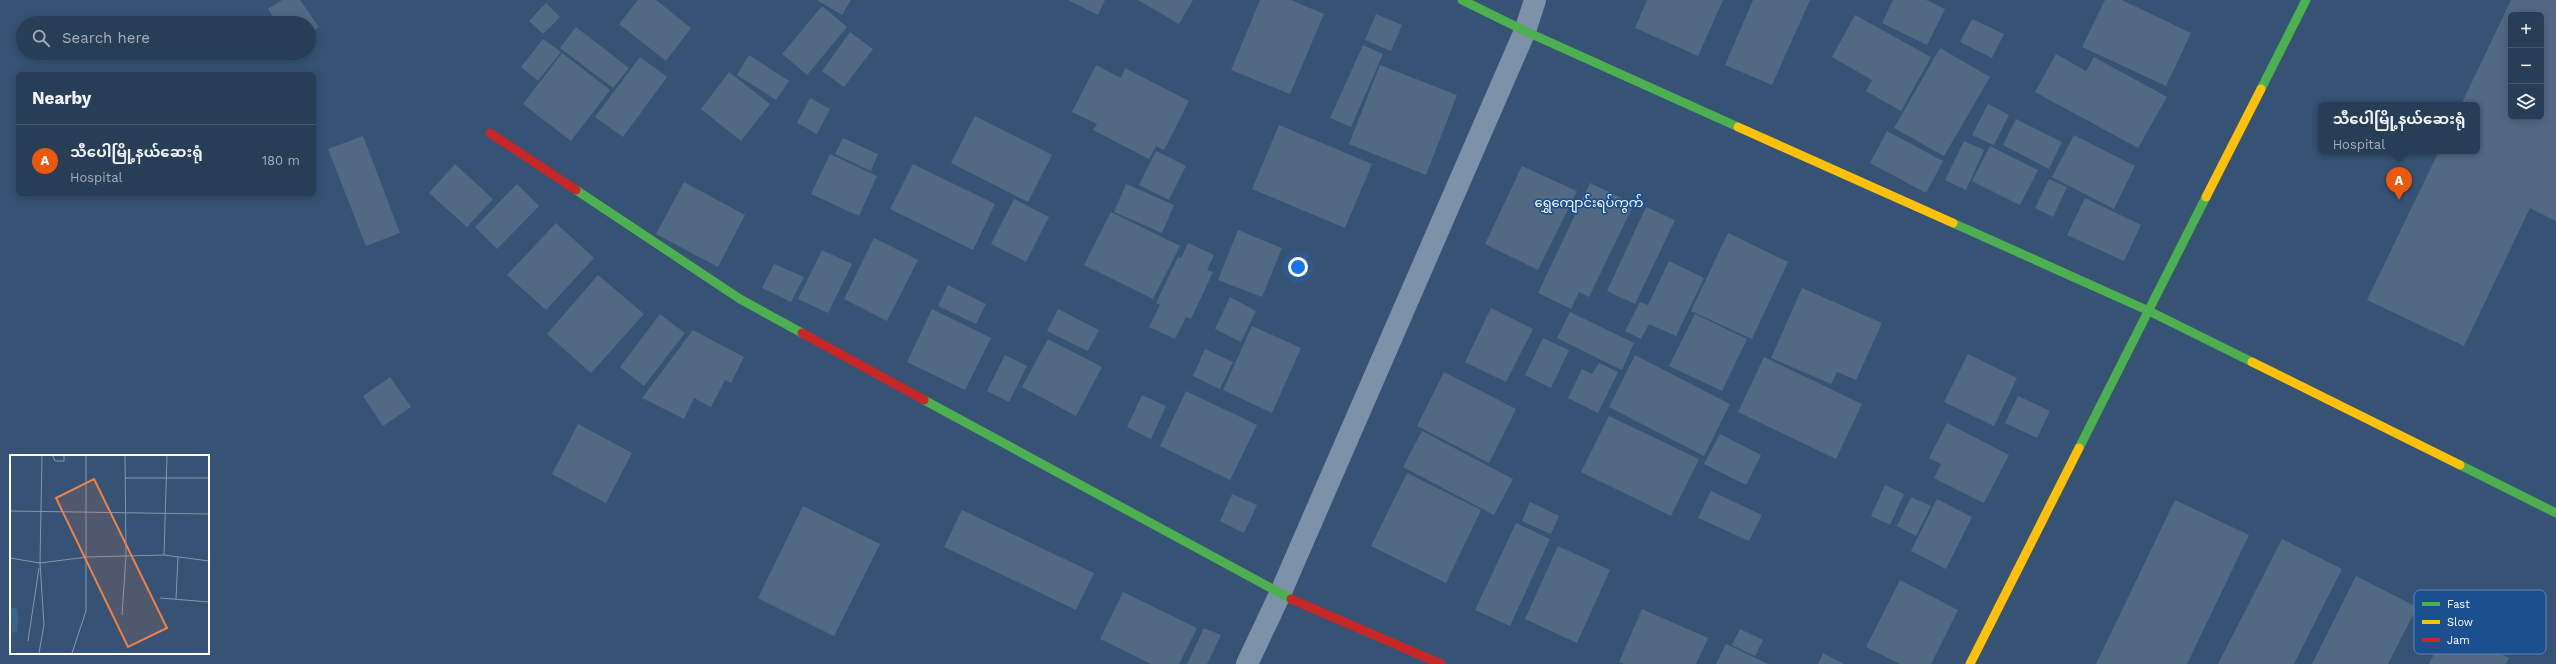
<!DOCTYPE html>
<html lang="en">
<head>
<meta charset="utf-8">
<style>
  :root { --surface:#283e57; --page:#344961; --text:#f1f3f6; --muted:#a5aeba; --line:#44576d; --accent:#ea580c }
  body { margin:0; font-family:"Work Sans","Noto Sans Myanmar",sans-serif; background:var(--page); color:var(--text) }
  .controls { position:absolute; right:12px; top:12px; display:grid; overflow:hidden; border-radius:6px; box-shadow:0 2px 10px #0003 }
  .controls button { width:36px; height:36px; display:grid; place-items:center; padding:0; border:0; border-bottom:1px solid var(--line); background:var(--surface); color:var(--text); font:20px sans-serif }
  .you { position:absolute; left:1298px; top:267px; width:14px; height:14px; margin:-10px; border:3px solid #fff; border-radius:50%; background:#1a73e8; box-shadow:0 0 0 6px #1a73e833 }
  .badge { display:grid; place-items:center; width:26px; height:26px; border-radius:50%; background:var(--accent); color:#fff; font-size:13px; font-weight:700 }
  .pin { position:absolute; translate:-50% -33px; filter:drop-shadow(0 1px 2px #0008) }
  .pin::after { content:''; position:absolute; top:21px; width:14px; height:12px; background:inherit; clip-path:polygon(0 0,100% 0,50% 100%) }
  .popup { position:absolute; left:2318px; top:102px; width:162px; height:52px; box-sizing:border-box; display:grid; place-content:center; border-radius:6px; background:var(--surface); filter:drop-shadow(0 1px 3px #0005); font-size:13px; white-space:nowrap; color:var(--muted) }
  .popup b { font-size:15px; color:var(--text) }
  .popup::after { content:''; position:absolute; left:50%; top:100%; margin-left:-8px; border:8px solid transparent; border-top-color:var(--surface) }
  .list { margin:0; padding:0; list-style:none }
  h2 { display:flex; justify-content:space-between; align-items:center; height:52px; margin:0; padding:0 16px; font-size:17px }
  h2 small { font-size:13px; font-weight:400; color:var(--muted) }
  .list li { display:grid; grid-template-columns:26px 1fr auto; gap:12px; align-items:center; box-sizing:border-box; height:72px; padding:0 16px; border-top:1px solid var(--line) }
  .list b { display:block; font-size:15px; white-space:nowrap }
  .list p { margin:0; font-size:13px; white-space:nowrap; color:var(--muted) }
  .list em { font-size:13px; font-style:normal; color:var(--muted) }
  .icon { flex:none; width:22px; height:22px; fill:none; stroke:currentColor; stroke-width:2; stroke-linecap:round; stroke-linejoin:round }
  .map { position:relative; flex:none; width:2556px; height:664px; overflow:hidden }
  .search { position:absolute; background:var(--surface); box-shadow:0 2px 10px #0003; left:16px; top:16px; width:300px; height:44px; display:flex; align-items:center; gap:10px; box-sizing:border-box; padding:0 14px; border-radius:22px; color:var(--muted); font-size:15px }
  .panel { position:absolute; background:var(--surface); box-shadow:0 2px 10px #0003; left:16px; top:72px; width:300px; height:124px; border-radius:6px }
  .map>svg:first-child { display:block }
  .building { fill:#526984; fill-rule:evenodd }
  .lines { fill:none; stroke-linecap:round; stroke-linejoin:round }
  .street { stroke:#7d92a8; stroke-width:22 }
  .fast { stroke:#4caf50; stroke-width:9 }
  .slow { stroke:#ffc107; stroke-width:9 }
  .jam { stroke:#c62828; stroke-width:9 }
  .labels { text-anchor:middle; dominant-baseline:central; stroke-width:3.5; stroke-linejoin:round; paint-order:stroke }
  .quarter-label { font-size:13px; fill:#fff; stroke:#1b4f8f }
  .inset-road { fill:none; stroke:#8697ac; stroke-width:1 }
  .view { fill:#ee8249; fill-opacity:0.15; stroke:#ee8249; stroke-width:2 }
  .inset-edge { fill:none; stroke:#fff; stroke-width:2 }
  .key { fill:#1b4f8f; stroke:#5f84b1; stroke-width:1 }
  .key-label { font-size:11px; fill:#fff }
</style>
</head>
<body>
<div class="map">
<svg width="2556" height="664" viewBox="0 0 2556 664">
  <rect width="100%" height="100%" fill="#365274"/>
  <!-- building -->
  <g class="building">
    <polygon points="282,0 300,0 319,27 309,34 309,23 277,23 268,9"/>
    <polygon points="638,0 656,0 691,28 666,61 619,24"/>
    <polygon points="817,0 851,0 842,15"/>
    <polygon points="1068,0 1105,0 1098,15"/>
    <polygon points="1138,0 1193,0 1179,24"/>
    <polygon points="1260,0 1291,0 1324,14 1290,94 1231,70"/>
    <polygon points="1647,0 1723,0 1698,56 1635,28"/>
    <polygon points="1753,0 1810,0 1772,85 1725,65"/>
    <polygon points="1893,0 1926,0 1945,9 1927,45 1882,23"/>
    <polygon points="2105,0 2122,0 2191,33 2166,86 2082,47"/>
    <path d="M2511 0H2556V221L2530 208 2464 346 2367 300 2439 151H2477V105H2461ZM2511 15H2541V117H2511Z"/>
    <polygon points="546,3 560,17 543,34 529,21"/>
    <polygon points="822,6 847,27 807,75 782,54"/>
    <polygon points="1376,14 1402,25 1391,51 1365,40"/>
    <polygon points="1855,15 1931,57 1901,111 1866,91 1872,80 1832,57"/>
    <polygon points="1972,19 2004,34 1992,58 1960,42"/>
    <polygon points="576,27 629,68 613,88 560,48"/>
    <polygon points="850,32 873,49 844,87 822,71"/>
    <polygon points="543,39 561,52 538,81 521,67"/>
    <polygon points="1363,45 1383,54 1351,127 1330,118"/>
    <polygon points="1940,48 1990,77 1944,156 1894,128"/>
    <polygon points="562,53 610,90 571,141 523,104"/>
    <polygon points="2056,54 2086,71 2094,57 2167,97 2138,148 2035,92"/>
    <polygon points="749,55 789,81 776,100 737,75"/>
    <polygon points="640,57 667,77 623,137 595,117"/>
    <polygon points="1096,65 1121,78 1125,68 1189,101 1164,150 1156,146 1149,159 1093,130 1097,124 1072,112"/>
    <polygon points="1380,65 1457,95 1426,175 1349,144"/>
    <polygon points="729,72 770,104 741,141 701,109"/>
    <polygon points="810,98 830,109 817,134 797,123"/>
    <polygon points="1988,104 2009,115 1994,145 1972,135"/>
    <polygon points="975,116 1052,155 1028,202 951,163"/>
    <polygon points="2016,119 2062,142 2049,169 2003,145"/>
    <polygon points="1279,125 1372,164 1345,228 1252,189"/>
    <polygon points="1887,131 1943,161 1926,193 1870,163"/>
    <polygon points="2074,135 2135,166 2114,209 2052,177"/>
    <polygon points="363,136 400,233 366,246 328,149"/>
    <polygon points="843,138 878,154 871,171 835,154"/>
    <polygon points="1964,141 1984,150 1966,190 1945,180"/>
    <polygon points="1990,146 2038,170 2020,205 1972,181"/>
    <polygon points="1156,151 1186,166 1169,200 1139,185"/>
    <polygon points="830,154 877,176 859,216 811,194"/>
    <polygon points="455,164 493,199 467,227 429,193"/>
    <polygon points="913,164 995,204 973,250 890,209"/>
    <polygon points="1522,166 1577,191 1538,270 1485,244"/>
    <polygon points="2049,179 2067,187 2053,217 2035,208"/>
    <polygon points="684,182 745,215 718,267 656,234"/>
    <polygon points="1590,183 1634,204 1589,297 1579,292 1571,309 1538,293"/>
    <polygon points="517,184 539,206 497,249 475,227"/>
    <polygon points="1126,184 1174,205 1162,233 1114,212"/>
    <polygon points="2085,198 2141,225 2124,261 2067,235"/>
    <polygon points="1014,199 1049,217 1026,262 991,244"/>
    <polygon points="1646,207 1675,220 1635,304 1607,291"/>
    <polygon points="1111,212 1180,246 1153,299 1084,265"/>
    <polygon points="556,223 594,258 546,310 507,275"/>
    <polygon points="1238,230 1282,248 1262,297 1218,280"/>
    <polygon points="1728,233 1788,262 1752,339 1691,311"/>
    <polygon points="874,238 918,260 887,321 844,299"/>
    <polygon points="1188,243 1214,255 1207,270 1213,272 1191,319 1186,317 1175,339 1149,327 1160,305 1156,303 1178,257 1181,258"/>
    <polygon points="822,250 852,264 828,313 798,299"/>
    <polygon points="1669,261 1704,278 1676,336 1649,324 1641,339 1625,331 1640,302 1648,305"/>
    <polygon points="774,264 804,277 791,302 762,288"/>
    <polygon points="598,275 644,314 591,373 547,334"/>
    <polygon points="948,285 986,304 976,324 938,306"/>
    <polygon points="1802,288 1882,323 1856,380 1837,372 1831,384 1771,358"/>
    <polygon points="1230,297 1256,311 1241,342 1215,329"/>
    <polygon points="1491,308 1533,329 1506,382 1465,362"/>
    <polygon points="932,309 991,338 965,390 907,362"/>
    <polygon points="1058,309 1099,330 1088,351 1047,331"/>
    <polygon points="1570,312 1634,343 1622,370 1557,338"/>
    <polygon points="660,314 685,333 644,386 620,367"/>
    <polygon points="1695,314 1747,339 1722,391 1669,366"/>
    <polygon points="1252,326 1301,348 1272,413 1223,390"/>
    <polygon points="693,330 744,357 731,383 725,380 711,407 694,398 684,419 642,398"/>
    <polygon points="1543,338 1569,350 1551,388 1525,375"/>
    <polygon points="1048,339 1102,367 1076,416 1022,387"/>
    <polygon points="1205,349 1233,362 1220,389 1193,376"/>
    <polygon points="1968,354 2017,378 1994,426 1944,402"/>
    <polygon points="1005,355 1027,366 1009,402 987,391"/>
    <polygon points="1635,355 1730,404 1704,456 1609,407"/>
    <polygon points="1764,357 1862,404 1836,459 1738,412"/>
    <polygon points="1599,363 1618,372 1598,413 1568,398 1582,369 1592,374"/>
    <polygon points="1444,372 1516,409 1489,463 1417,426"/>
    <polygon points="390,377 411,407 383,426 363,396"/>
    <polygon points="1186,391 1257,425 1230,480 1160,446"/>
    <polygon points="1142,395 1166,406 1151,439 1127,427"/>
    <polygon points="2018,396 2050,411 2037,438 2005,423"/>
    <polygon points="1609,416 1699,459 1671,516 1581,472"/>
    <polygon points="1947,423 2009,455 1984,503 1934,478 1941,464 1929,458"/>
    <polygon points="578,424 632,453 606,503 552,474"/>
    <polygon points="1422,431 1513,479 1494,515 1403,467"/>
    <polygon points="1720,434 1761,455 1746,485 1704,464"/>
    <polygon points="1407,473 1481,510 1446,583 1371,546"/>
    <polygon points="1885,485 1904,494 1890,525 1871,516"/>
    <polygon points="1711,491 1762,515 1749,541 1698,518"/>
    <polygon points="1232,494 1257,505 1244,533 1220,521"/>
    <polygon points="1911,497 1931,506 1916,536 1897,526"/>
    <polygon points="1937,499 1972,517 1946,569 1911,551"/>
    <polygon points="2175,500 2249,535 2187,664 2096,664"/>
    <polygon points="1530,502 1559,516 1551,534 1522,521"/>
    <polygon points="803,506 880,544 834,636 758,598"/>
    <polygon points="962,510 1094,573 1076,610 944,547"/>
    <polygon points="1516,523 1550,539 1510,626 1475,610"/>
    <polygon points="2282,539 2342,569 2294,664 2218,664"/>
    <polygon points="1558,546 1610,570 1577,643 1525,619"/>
    <polygon points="2356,576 2417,607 2388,664 2312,664"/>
    <polygon points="1900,580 1958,610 1931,664 1900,664 1866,647"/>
    <polygon points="1123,592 1197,628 1179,664 1151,664 1100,639"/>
    <polygon points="1642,609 1708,638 1696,664 1624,664 1619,662"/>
    <polygon points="2448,627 2509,658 2506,664 2429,664"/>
    <polygon points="1204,628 1221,635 1207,664 1187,664"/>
    <polygon points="1740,629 1763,640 1755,656 1732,645"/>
    <polygon points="1726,644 1768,664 1716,664"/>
    <polygon points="1823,653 1844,664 1818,664"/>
  </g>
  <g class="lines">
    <!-- street -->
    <polyline class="street" points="1247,664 1280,594 1525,31 1535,0"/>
    <!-- fast -->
    <g class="fast">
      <polyline points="1462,0 1525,31 1738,127"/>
      <polyline points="2261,89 2306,0"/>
      <polyline points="576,190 740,299 802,333"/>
      <polyline points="1953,223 2149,311 2252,362"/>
      <polyline points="924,400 1291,599"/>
      <polyline points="2079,448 2206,197"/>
      <polyline points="2460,465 2556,513"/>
    </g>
    <!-- slow -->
    <g class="slow">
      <polyline points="1738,127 1953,223"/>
      <polyline points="2206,197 2261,89"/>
      <polyline points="2252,362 2460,465"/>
      <polyline points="1970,664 2079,448"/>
    </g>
    <!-- jam -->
    <g class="jam">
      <polyline points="490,133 576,190"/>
      <polyline points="802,333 924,400"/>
      <polyline points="1291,599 1441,664"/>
    </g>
  </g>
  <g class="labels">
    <!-- quarter labels -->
    <g class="quarter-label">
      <text x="1589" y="202">ရွှေကျောင်းရပ်ကွက်</text>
    </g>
  </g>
  <!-- overview -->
  <g transform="translate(10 455)">
    <rect width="199" height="199" fill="#365274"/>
    <path d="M0 153H7L8 161 7 177 2 178Z" fill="#3b618d"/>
    <path class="inset-road" d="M43 1 45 6H54V1M115 23H199M0 56 199 59M154 100 157 1M0 103 30 108 77 102 154 100 199 106M150 143 199 147M166 144 168 102M112 160 116 101 115 1M18 186 29 113M29 198 34 170 30 108 32 1M62 198 76 156V1"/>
    <path class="view" d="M84 24 157 173 118 192 46 43Z"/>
    <rect width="199" height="199" class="inset-edge"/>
  </g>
  <!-- legend -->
  <rect x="2414" y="590" width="132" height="64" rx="6" class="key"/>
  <rect x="2422" y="602" width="18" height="4" fill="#4caf50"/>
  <rect x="2422" y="620" width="18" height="4" fill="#ffc107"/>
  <rect x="2422" y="638" width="18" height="4" fill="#c62828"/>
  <g class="key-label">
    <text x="2447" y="608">Fast</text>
    <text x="2447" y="626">Slow</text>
    <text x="2447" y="644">Jam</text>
  </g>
</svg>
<div class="controls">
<button>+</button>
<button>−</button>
<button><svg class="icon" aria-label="layers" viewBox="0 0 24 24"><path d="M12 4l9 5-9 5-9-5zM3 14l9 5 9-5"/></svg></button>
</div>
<div class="you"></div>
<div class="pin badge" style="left:2399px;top:200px">A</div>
<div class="popup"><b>သီပေါမြို့နယ်ဆေးရုံ</b>Hospital</div>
<div class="search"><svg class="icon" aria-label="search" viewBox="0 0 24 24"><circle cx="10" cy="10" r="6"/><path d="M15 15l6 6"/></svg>Search here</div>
<section class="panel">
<h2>Nearby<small></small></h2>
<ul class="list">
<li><span class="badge">A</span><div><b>သီပေါမြို့နယ်ဆေးရုံ</b><p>Hospital</p></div><em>180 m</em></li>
</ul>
</section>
</div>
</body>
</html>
